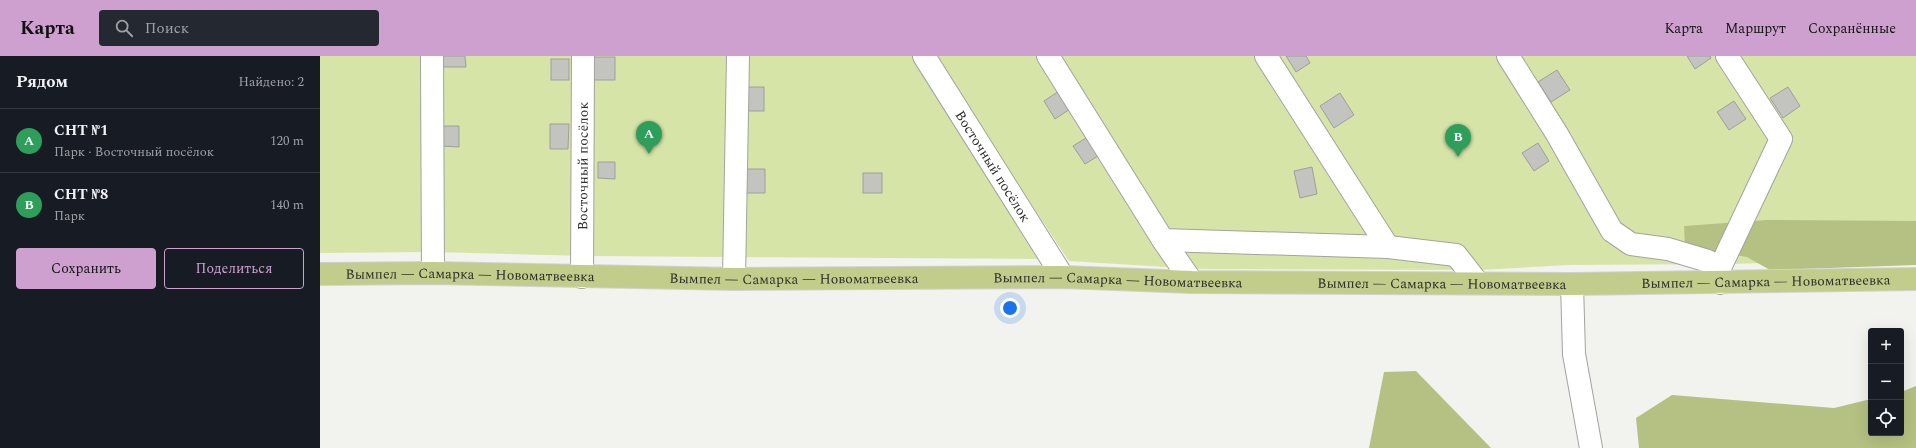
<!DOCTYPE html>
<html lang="ru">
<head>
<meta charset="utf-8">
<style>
  :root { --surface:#171b24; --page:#242831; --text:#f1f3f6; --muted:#9ea1a6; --line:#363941; --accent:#cda0cf }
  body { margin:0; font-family:Spectral,serif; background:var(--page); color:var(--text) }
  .controls { position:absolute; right:12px; bottom:12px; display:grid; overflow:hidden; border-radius:4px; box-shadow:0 4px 16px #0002 }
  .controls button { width:36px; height:36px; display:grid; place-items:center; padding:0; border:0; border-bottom:1px solid var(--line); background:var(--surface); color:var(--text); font:20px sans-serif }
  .you { position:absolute; left:690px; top:252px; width:14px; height:14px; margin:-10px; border:3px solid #fff; border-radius:50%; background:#1a73e8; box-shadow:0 0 0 6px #1a73e833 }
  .badge { display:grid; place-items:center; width:26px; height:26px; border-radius:50%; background:var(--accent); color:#fff; font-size:13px; font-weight:700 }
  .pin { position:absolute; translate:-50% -33px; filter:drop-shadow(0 1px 2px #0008) }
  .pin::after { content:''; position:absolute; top:21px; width:14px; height:12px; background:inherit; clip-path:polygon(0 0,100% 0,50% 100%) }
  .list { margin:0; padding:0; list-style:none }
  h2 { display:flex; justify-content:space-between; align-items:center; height:52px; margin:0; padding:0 16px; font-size:17px }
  h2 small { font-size:13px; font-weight:400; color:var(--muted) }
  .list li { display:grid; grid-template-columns:26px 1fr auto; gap:12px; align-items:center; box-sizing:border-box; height:64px; padding:0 16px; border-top:1px solid var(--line) }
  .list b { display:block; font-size:15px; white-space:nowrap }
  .list p { margin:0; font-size:13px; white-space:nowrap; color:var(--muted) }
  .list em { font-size:13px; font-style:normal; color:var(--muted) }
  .actions { display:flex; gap:8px; padding:12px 16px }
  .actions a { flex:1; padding:9px 0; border:1px solid var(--accent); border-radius:4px; text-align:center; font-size:14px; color:var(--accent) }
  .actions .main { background:var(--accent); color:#111 }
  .icon { flex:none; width:22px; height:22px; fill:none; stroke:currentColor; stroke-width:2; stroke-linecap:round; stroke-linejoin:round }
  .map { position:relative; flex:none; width:1596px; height:392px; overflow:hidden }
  header { display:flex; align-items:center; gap:24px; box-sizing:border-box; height:56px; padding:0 20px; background:var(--accent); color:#111 }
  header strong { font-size:19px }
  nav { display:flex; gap:22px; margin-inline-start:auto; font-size:14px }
  .search { width:280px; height:36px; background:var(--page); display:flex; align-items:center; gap:10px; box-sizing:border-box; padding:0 14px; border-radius:4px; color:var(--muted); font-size:15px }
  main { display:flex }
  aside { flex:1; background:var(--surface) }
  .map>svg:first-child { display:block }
  .green { fill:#d7e4a8 }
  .forest { fill:#b4c182 }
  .building { fill:#c3c3c0; stroke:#9e9f9c }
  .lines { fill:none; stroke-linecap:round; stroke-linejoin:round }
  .minor-casing { stroke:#a2a3a0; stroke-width:24 }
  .major-casing { stroke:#d1d1d1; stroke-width:24 }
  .minor { stroke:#fff; stroke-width:22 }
  .major { stroke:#c2cd8b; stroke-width:22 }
  .labels { text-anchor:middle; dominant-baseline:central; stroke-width:4; stroke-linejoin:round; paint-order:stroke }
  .street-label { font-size:14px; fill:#2d2e2c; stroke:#fff }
</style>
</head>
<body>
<header>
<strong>Карта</strong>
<div class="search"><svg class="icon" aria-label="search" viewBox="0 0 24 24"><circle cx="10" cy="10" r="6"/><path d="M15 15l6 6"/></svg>Поиск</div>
<nav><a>Карта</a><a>Маршрут</a><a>Сохранённые</a></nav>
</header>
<main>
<aside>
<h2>Рядом<small>Найдено: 2</small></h2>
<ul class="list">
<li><span class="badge" style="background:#2e9e5b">A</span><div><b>СНТ №1</b><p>Парк · Восточный посёлок</p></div><em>120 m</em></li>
<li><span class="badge" style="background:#2e9e5b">B</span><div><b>СНТ №8</b><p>Парк</p></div><em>140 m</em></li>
</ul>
<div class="actions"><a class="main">Сохранить</a><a>Поделиться</a></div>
</aside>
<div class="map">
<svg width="1596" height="392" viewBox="0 0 1596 392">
  <rect width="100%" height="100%" fill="#f2f3ef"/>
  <!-- green -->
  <g class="green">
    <polygon points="0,0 595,0 727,203 266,200 113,196 0,197"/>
    <polygon points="612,0 1596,0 1596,202 1411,208 1248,209 1160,214 878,213 749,205"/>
  </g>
  <!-- forest -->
  <g class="forest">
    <polygon points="1447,164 1596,165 1596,209 1450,214 1427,201 1365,191 1364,170"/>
    <polygon points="1096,315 1171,392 1049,392 1064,316"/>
    <polygon points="1596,330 1596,392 1319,392 1316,362 1352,339 1514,352 1551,343 1551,377 1581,377 1581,336"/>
  </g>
  <!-- building -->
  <g class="building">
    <polygon points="122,0 145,0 146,11 122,11"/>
    <polygon points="966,0 986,0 990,7 976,16"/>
    <polygon points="1367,0 1390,0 1391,2 1375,13"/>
    <rect x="272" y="1" width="23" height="23"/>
    <rect x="231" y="3" width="18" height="21"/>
    <polygon points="1237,14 1250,34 1231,46 1218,26"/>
    <rect x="427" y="31" width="17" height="24"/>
    <polygon points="1468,31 1480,50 1463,62 1450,42"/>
    <polygon points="739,35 750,53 735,63 724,45"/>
    <polygon points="1020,37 1034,59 1014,72 1000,50"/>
    <polygon points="1414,45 1426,63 1409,74 1397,56"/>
    <polygon points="230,68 249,68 248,93 230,93"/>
    <polygon points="121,70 139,70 139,91 121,90"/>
    <polygon points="766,82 778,100 765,108 753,90"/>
    <polygon points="1218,87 1229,105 1214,115 1202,97"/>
    <polygon points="278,106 295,106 295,123 278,122"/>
    <polygon points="992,111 997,138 980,142 974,115"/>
    <polygon points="425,113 445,113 445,137 424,137"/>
    <rect x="543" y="117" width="19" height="20"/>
  </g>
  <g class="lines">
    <!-- minor casing -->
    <g class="minor-casing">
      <g id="minor">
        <polyline points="112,0 113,217"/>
        <path id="s1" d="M604 0 743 221"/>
        <polyline points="728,0 843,184 872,226"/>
        <polyline points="946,0 1068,191"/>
        <polyline points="1188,0 1237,78 1292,175 1311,188 1348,193 1388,205 1398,216"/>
        <polyline points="843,184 1068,191 1136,199 1158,227"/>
        <path id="s2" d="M262 221 263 0"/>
        <polyline points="414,223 418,0"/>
        <polyline points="1400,227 1398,216 1461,83 1407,0"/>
        <polyline points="1252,228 1254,298 1271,392"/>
      </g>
    </g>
    <!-- major casing -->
    <g class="major-casing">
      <g id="major">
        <path id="s3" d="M0 218 113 217 414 223 743 221 872 226 1252 228 1596 223"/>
      </g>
    </g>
    <!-- minor -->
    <use href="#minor" class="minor"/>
    <!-- major -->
    <use href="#major" class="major"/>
  </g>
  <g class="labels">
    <!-- street labels -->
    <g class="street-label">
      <text stroke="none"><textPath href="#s2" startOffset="111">Восточный посёлок</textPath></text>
      <text stroke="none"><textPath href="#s1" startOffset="130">Восточный посёлок</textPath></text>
      <text stroke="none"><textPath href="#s3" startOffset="150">Вымпел — Самарка — Новоматвеевка</textPath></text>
      <text stroke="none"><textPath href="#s3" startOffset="474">Вымпел — Самарка — Новоматвеевка</textPath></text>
      <text stroke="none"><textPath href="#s3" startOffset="798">Вымпел — Самарка — Новоматвеевка</textPath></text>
      <text stroke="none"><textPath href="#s3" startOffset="1446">Вымпел — Самарка — Новоматвеевка</textPath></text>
      <text stroke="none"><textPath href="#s3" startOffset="1122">Вымпел — Самарка — Новоматвеевка</textPath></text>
    </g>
  </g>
</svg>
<div class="controls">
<button>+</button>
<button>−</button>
<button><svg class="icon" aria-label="locate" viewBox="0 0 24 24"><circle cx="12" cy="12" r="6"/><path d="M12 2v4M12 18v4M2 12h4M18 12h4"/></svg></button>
</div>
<div class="you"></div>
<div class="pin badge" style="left:329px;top:98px;background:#2e9e5b">A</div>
<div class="pin badge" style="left:1138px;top:101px;background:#2e9e5b">B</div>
</div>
</main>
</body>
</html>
